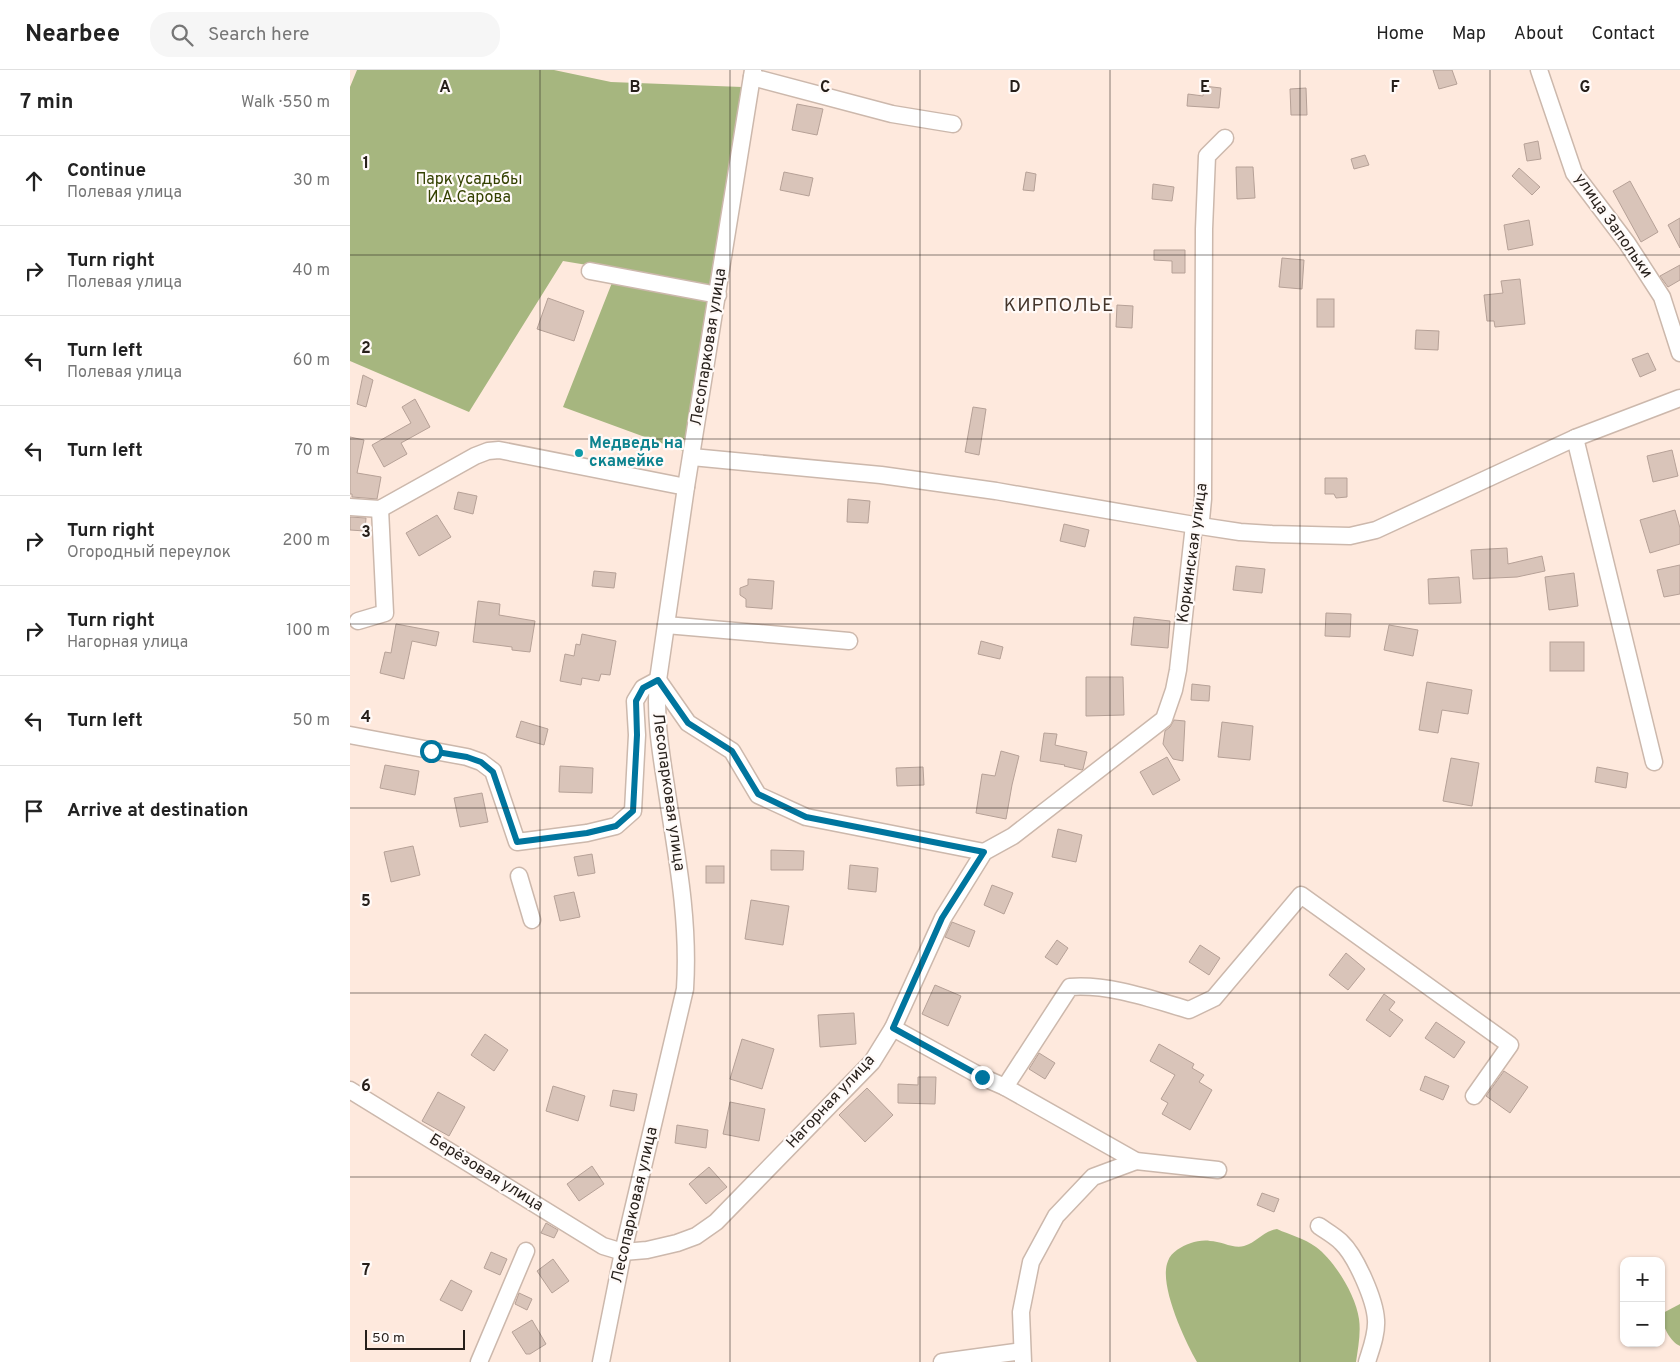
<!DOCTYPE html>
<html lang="en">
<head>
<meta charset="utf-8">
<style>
  :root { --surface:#fff; --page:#f6f6f6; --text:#222; --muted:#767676; --line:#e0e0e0 }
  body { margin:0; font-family:Overpass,sans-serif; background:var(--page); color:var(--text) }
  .controls { position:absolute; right:15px; bottom:15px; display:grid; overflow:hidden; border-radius:10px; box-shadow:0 1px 4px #0004 }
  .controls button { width:45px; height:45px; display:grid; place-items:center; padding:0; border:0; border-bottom:1px solid var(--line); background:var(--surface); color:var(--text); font:25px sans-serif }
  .scale { position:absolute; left:15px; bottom:12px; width:100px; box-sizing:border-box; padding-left:5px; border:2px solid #261f1a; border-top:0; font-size:14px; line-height:18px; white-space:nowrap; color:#261f1a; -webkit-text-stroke:4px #fffaf8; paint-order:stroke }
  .stop { position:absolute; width:15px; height:15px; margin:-11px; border:4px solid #00759e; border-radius:50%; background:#fff }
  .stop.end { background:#00759e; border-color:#fff; box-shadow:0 1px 5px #0008 }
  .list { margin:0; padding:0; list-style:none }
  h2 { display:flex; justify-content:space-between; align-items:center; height:65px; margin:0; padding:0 20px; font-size:21px }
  h2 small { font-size:16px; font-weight:400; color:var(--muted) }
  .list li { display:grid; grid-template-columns:32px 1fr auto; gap:15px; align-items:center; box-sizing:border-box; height:90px; padding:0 20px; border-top:1px solid var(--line) }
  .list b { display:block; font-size:19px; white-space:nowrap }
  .list p { margin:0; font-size:16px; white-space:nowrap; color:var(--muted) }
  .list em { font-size:16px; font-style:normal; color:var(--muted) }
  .icon { flex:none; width:28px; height:28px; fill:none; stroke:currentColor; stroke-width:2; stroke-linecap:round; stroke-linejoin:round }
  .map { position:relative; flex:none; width:1330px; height:1292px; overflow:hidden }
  header { display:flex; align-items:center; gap:30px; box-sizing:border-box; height:70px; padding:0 25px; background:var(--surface); border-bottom:1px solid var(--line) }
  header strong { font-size:24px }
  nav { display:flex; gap:28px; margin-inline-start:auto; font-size:18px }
  .search { width:350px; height:45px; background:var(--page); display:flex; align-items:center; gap:12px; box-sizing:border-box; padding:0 18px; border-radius:20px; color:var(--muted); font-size:19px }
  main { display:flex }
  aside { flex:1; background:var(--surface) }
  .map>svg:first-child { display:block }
  .forest { fill:#a6b67f }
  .building { fill:#d9c4b9; stroke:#b6a197 }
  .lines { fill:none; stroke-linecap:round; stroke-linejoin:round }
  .minor-casing { stroke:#ccb8ac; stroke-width:19 }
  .minor { stroke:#fff; stroke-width:16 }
  .route { stroke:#00759e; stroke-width:6 }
  .grid { fill:none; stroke:#261f1a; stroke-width:1; stroke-opacity:0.55 }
  .culture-dot { fill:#0f9aa8; stroke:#fffaf8; stroke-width:2 }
  .labels { text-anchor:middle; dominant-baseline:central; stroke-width:4.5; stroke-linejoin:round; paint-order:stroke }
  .park-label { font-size:16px; fill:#344100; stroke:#fffaf8 }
  .street-label { font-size:16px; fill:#261f1a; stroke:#fffaf8 }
  .culture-label { font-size:16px; font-weight:bold; fill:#0d838f; stroke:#fffaf8; text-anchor:start }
  .quarter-label { font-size:19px; letter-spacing:1px; fill:#45362c; stroke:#fffaf8 }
  .grid-label { font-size:16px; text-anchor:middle; font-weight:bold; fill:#261f1a; stroke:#fffaf8; stroke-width:4.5; stroke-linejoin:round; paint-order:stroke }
</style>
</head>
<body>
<header>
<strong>Nearbee</strong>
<div class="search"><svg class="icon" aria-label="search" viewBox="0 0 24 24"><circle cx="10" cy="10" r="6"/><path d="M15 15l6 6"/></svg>Search here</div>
<nav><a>Home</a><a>Map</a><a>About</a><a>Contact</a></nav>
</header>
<main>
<aside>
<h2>7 min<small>Walk · 550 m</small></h2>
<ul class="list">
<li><svg class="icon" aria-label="ahead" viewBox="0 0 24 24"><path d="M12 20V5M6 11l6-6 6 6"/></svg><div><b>Continue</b><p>Полевая улица</p></div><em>30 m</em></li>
<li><svg class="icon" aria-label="right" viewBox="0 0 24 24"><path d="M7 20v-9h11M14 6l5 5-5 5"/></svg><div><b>Turn right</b><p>Полевая улица</p></div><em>40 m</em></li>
<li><svg class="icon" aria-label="left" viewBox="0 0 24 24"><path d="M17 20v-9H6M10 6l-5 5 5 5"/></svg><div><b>Turn left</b><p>Полевая улица</p></div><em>60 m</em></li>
<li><svg class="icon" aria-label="left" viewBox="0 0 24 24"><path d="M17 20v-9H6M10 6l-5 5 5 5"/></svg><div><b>Turn left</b></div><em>70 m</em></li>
<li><svg class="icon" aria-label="right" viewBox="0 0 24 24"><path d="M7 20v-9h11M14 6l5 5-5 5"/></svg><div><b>Turn right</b><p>Огородный переулок</p></div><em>200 m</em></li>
<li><svg class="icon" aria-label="right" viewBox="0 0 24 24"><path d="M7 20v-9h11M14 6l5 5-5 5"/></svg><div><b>Turn right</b><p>Нагорная улица</p></div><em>100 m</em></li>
<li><svg class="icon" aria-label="left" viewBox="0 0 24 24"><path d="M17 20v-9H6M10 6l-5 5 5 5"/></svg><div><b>Turn left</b></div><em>50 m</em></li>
<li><svg class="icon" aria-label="arrive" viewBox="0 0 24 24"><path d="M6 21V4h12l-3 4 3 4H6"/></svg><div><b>Arrive at destination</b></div></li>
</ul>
</aside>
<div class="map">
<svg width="1330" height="1292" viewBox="0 0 1330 1292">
  <rect width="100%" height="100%" fill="#fee9dd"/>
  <!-- forest -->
  <g class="forest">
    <polygon points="7,0 204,0 261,12 392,17 333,381 213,337 267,200 213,191 119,342 0,291 0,17"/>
    <path d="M927 1159C940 1165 954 1168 966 1177 985 1191 1006 1226 1009 1249 1011 1263 1008 1278 1006 1292H847C835 1271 808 1214 818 1191 821 1182 832 1176 841 1173 846 1171 855 1170 860 1171 871 1171 883 1179 894 1176 907 1172 913 1161 927 1159Z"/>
    <path d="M1330 1234V1276C1320 1272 1312 1255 1311 1244Z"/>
  </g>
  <!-- building -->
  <g class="building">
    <polygon points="1083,0 1102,0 1107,14 1089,19"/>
    <polygon points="854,16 871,18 869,38 837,36 838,24 853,26"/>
    <polygon points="956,18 957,45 941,45 940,19"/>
    <polygon points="447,34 473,39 467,65 442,60"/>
    <polygon points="1188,71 1191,89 1177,91 1174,74"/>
    <polygon points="1015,85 1019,95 1004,99 1001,89"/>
    <polygon points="886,97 903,97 905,128 887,129"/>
    <polygon points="1169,98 1190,117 1182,125 1162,106"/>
    <polygon points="434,102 463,108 459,126 430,120"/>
    <polygon points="676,102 686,104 684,121 673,120"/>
    <polygon points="1280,111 1308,162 1291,172 1263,121"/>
    <polygon points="803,114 824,117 822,131 802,129"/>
    <polygon points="1330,148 1330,178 1318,155"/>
    <polygon points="1179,150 1183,175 1158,180 1154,155"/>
    <polygon points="804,180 835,180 835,203 822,203 822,191 804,190"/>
    <polygon points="932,188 954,190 952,219 929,217"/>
    <polygon points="1330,195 1330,210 1318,217 1310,206"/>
    <polygon points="1170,209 1175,254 1145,257 1144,251 1137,251 1134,225 1153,223 1151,211"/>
    <polygon points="198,228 234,241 224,271 187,259"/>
    <rect x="967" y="229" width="17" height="28"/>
    <polygon points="767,235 783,236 782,258 766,257"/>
    <polygon points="1066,260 1089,261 1088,280 1065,279"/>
    <polygon points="1298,283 1306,300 1290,307 1282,289"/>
    <polygon points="13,305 23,310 16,337 7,334"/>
    <polygon points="65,329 80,357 51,373 57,384 34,397 22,375 61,353 52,337"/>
    <polygon points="623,337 636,339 629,385 615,382"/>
    <polygon points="0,367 14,370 7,403 31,407 27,429 2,427 2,424 0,424"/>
    <polygon points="1322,380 1328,406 1303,412 1297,386"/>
    <polygon points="975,408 997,408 997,427 986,428 984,424 975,424"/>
    <polygon points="108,422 127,426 123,444 104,439"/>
    <polygon points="498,429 520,431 518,453 497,452"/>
    <polygon points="1325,440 1330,458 1330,474 1300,483 1290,450"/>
    <polygon points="87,445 101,467 69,486 56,463"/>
    <polygon points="0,447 16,448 15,461 0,460"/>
    <polygon points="714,454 739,460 735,477 710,471"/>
    <polygon points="1157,478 1158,494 1192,486 1195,501 1167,507 1123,509 1121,480"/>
    <polygon points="1330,495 1330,524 1314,527 1307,500"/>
    <polygon points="886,496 915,499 912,523 883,520"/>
    <polygon points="244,501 266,503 264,518 242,516"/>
    <polygon points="1224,503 1228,536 1199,540 1195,507"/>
    <polygon points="1109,507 1111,533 1079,534 1078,509"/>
    <polygon points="398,509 424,511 422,539 396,537 396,529 390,525 390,518 398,515"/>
    <polygon points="128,531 150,534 149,545 185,551 180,582 162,580 162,577 123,572"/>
    <polygon points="976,543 1001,544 1000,567 975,566"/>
    <polygon points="784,547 820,551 818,578 781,575"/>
    <polygon points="46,554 89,562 86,576 62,571 54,609 30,603 35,582 41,583"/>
    <polygon points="1039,555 1068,560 1063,586 1034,580"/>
    <polygon points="232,564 266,571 260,605 251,604 249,611 232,608 231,615 210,611 215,584 224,586 226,574 230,575"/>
    <polygon points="631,571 653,577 650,589 628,584"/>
    <rect x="1200" y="572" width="34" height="29"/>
    <polygon points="736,607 773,607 774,645 736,646"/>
    <polygon points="1077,612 1122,620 1118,644 1092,640 1088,663 1069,660"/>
    <polygon points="842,614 860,616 859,631 841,630"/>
    <polygon points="824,650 835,651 833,691 823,689 813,674 815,661 820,657"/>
    <polygon points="171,651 198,659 194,675 166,667"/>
    <polygon points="872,652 903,656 900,690 868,687"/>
    <polygon points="694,663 707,664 705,675 737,682 733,699 732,700 714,696 715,695 690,691"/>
    <polygon points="651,681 669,686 662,715 656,749 626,743 632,704 645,706"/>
    <polygon points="817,687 830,710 803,725 790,702"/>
    <polygon points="1101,688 1129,693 1122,736 1093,731"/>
    <polygon points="35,695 69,701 65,725 30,718"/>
    <polygon points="210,696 243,698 242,723 209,722"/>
    <polygon points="573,697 574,715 547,716 546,698"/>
    <polygon points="1247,697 1278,703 1276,718 1245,712"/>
    <polygon points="132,723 138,752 110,757 104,728"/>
    <polygon points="708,759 732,765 726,792 702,787"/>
    <polygon points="63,776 70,805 41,812 34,782"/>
    <polygon points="421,780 454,781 453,800 421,800"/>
    <polygon points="242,784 245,803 228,806 224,787"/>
    <polygon points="500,795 528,798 526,822 498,819"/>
    <rect x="356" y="796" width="18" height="17"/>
    <polygon points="642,815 663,823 654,844 634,835"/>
    <polygon points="224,822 230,847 210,851 204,826"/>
    <polygon points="401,830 439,836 433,875 395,869"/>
    <polygon points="602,852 625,861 619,877 595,867"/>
    <polygon points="707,870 718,878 707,895 695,887"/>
    <polygon points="850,875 870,888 859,905 839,892"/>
    <polygon points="996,883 1015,899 998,920 979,905"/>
    <polygon points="585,915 611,926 598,956 572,944"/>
    <polygon points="1034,924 1045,932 1039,940 1053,950 1040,967 1016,950"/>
    <polygon points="504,943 506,974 470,977 468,945"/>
    <polygon points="1086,952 1115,972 1104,988 1075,968"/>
    <polygon points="135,964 158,980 144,1001 121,985"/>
    <polygon points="392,969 424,979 412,1019 380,1009"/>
    <polygon points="809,974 844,994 842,998 854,1005 849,1012 862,1020 840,1060 812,1044 818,1033 811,1029 825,1005 800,991"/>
    <polygon points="689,983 705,993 695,1009 679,999"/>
    <polygon points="1154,1001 1178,1017 1160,1043 1136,1026"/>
    <polygon points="1075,1006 1099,1016 1093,1030 1070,1020"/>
    <polygon points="568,1007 586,1007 585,1034 548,1033 548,1014 568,1015"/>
    <polygon points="203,1016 235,1026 228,1051 196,1041"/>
    <polygon points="517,1018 543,1045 515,1072 489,1045"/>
    <polygon points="263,1020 287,1024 284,1041 260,1036"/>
    <polygon points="88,1022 115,1037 99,1066 72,1051"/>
    <polygon points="380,1032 415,1039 409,1071 373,1064"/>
    <polygon points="327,1055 358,1060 356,1078 325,1073"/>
    <polygon points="242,1096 254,1114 229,1131 217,1114"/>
    <polygon points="359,1097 377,1117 356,1134 339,1114"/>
    <polygon points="912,1123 929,1129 924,1142 907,1135"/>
    <polygon points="196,1153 208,1160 204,1168 191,1163"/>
    <polygon points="141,1182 157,1189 150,1205 134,1198"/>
    <polygon points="203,1189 219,1211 202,1223 187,1201"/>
    <polygon points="101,1210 122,1221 112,1241 90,1230"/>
    <polygon points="169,1223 182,1229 177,1240 165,1234"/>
    <polygon points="182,1250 196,1274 180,1284 176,1284 162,1262"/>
  </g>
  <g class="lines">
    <!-- minor casing -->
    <g class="minor-casing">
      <g id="minor">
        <polyline points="1189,0 1224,103 1277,173 1312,227 1330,283"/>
        <polyline points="402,7 542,44 603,54"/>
        <polyline points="240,201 368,225"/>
        <polyline points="1225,368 1304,692"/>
        <polyline points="342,387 531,405 646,421 844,455 890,462 922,464 1000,466 1026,460 1225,368 1330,328"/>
        <polyline points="0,437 30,439 125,386 138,381 149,380 336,417"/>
        <polyline points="8,551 35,543 30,439"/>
        <polyline points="316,555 499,571"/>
        <polyline points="308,610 338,653 382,681 408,725 456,747 634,782"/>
        <polyline points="0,665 117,687 131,692 143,701 167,772 237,763 266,756 283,741 287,665 285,631 293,618 308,610"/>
        <polyline points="169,806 182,850"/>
        <polyline points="543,958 632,1007 655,1017 786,1091 868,1100"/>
        <path d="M655 1017 720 917C760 914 801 929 839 940L864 928 951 825 1160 975 1124 1026"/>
        <polyline points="0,1020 253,1176 273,1182 297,1180 327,1173 346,1166 366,1152 522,992 543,958 593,848 634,782 663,766 814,649 824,620 828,600 844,455 851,450 853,429 854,159 857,86 875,68"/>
        <path d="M969 1156C976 1161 985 1166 991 1172 1006 1186 1025 1230 1026 1250 1027 1264 1021 1279 1017 1292"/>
        <polyline points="129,1292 176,1181"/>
        <path d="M251 1292 273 1182 335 919C339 856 329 798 319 736 313 694 304 652 308 610L336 417 403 0"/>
        <polyline points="592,1292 672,1281"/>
        <polyline points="673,1292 671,1242 681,1192 706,1146 743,1107 786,1091"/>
      </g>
    </g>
    <!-- minor -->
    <use href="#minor" class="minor"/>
  </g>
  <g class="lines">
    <!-- route -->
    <polyline class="route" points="81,681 117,687 131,692 143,702 167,772 237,763 266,756 283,741 287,665 286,631 293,618 308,610 338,653 382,681 408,724 456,747 634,782 592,848 543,958 632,1007"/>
  </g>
  <!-- grid -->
  <path class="grid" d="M190 0V1292M380 0V1292M570 0V1292M760 0V1292M950 0V1292M1140 0V1292M0 185H1330M0 369H1330M0 554H1330M0 738H1330M0 923H1330M0 1107H1330"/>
  <!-- markers -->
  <circle class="culture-dot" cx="229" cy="383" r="5"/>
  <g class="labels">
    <!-- park labels -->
    <g class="park-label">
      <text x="119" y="110">Парк усадьбы<tspan x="119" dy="18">И.А.Сарова</tspan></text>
    </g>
    <!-- street labels -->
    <g class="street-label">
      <text transform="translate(1263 156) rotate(55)">улица Запольки</text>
      <text transform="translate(359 277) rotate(-81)">Лесопарковая улица</text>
      <text transform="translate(843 483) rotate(-82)">Коркинская улица</text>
      <text transform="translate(318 722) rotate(82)">Лесопарковая улица</text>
      <text transform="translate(481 1032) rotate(-47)">Нагорная улица</text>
      <text transform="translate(136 1103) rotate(32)">Берёзовая улица</text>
      <text transform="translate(285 1135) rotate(-77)">Лесопарковая улица</text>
    </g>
    <!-- culture labels -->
    <g class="culture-label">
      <text x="239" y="374">Медведь на<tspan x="239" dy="18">скамейке</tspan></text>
    </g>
    <!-- quarter labels -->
    <g class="quarter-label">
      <text x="709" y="236">КИРПОЛЬЕ</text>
    </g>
  </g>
  <g class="grid-label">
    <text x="95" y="22">A</text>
    <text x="285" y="22">B</text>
    <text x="475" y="22">C</text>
    <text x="665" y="22">D</text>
    <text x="855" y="22">E</text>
    <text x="1045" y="22">F</text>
    <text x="1235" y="22">G</text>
    <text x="16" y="98">1</text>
    <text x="16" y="283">2</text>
    <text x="16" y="467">3</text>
    <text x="16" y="652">4</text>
    <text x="16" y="836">5</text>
    <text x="16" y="1021">6</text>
    <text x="16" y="1205">7</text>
  </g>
</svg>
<div class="controls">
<button>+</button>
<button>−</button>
</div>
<div class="scale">50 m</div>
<div class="stop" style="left:81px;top:681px"></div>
<div class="stop end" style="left:632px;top:1007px"></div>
</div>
</main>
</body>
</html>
